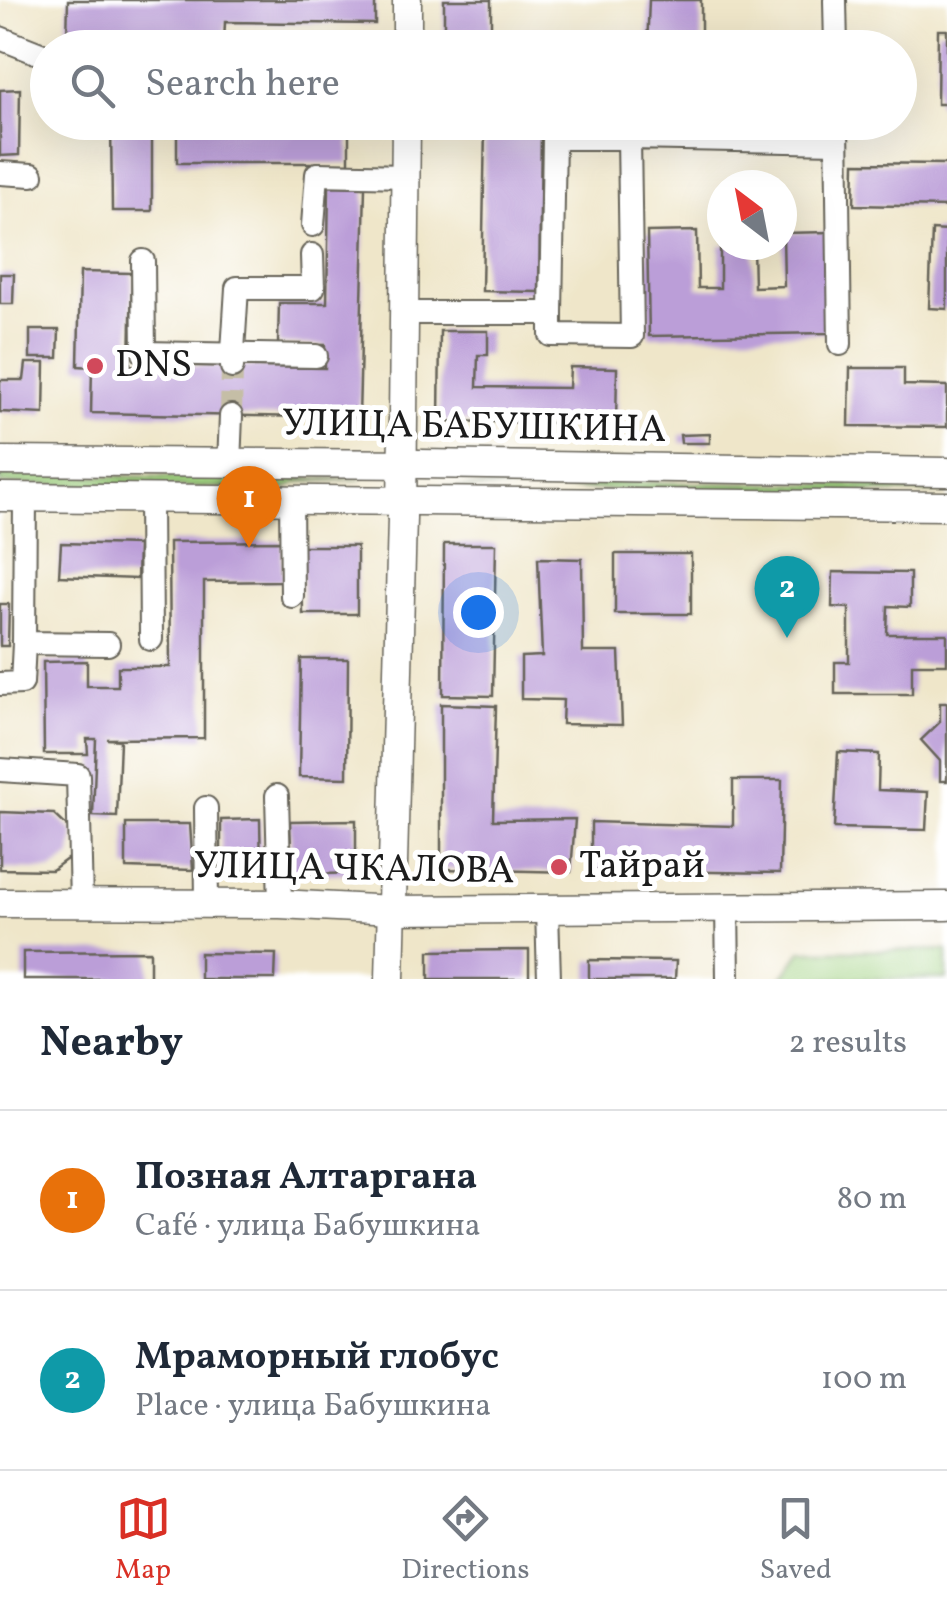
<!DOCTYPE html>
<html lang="en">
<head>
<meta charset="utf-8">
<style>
  :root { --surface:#fff; --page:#f6f6f7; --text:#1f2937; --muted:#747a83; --line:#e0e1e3; --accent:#d93025 }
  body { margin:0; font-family:Vollkorn,serif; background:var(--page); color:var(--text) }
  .compass { position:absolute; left:707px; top:170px; width:90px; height:90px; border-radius:50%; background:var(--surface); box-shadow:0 10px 40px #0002; rotate:328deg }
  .you { position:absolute; left:478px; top:612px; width:35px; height:35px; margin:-25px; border:8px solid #fff; border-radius:50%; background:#1a73e8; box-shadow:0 0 0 15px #1a73e833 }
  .badge { display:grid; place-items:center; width:65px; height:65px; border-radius:50%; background:var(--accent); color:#fff; font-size:32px; font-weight:700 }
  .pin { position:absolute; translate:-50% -82px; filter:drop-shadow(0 2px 5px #0008) }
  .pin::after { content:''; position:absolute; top:52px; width:35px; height:30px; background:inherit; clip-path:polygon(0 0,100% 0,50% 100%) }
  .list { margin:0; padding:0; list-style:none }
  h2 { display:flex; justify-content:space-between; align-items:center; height:130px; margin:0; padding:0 40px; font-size:42px }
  h2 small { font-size:32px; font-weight:400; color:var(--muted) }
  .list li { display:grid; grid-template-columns:65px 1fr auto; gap:30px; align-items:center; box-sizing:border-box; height:180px; padding:0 40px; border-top:2px solid var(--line) }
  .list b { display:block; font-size:38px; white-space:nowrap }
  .list p { margin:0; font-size:32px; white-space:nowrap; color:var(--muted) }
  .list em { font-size:32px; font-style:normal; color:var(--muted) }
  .icon { flex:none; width:55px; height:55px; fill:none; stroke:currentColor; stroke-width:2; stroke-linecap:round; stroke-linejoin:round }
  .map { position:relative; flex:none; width:947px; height:979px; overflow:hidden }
  .search { position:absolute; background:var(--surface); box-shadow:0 10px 40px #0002; left:30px; right:30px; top:30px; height:110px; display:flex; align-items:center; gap:25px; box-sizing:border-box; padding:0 35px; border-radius:55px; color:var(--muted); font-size:38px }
  .sheet { height:490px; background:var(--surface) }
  nav { display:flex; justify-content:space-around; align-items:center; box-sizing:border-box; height:140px; border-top:2px solid var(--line); background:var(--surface); font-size:28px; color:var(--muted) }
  nav a { display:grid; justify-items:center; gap:5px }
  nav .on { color:var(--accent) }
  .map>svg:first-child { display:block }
  .green { fill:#9fd07f; stroke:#5e764e; stroke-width:2.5 }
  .building { fill:#bb9ed8 }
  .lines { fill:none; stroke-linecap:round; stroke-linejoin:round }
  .minor-tunnel { stroke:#c5bea6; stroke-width:22; stroke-dasharray:22 11; stroke-linecap:butt }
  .minor-casing { stroke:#666359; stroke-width:26 }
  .major-casing { stroke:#666359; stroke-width:31 }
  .minor { stroke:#fff; stroke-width:22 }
  .major { stroke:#fff; stroke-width:28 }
  .poi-dot { fill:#d1495b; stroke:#fff; stroke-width:4 }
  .labels { text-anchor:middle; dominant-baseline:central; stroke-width:10; stroke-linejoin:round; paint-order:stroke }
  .poi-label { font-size:38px; fill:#1c1c1c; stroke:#fff; text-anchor:start }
  .street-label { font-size:38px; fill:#1c1c1c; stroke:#fff }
</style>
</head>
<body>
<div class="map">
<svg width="947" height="979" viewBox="0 0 947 979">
  <rect width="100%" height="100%" fill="#fff"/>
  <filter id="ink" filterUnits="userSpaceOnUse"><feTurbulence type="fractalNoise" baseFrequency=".01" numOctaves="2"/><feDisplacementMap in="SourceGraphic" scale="20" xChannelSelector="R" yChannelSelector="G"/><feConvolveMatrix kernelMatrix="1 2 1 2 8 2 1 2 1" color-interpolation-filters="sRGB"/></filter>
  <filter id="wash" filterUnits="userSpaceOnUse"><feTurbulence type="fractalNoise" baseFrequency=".0048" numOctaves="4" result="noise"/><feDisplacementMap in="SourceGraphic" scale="40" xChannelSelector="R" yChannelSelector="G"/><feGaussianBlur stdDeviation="2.25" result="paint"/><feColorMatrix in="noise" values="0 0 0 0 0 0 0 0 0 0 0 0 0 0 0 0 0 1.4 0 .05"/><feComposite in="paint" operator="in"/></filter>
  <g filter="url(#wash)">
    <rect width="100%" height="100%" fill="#efe6c9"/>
    <!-- green -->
    <g class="green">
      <polygon points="0,475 362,479 298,482 284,489 0,484"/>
      <polygon points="518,481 947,486 947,493 439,488 496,487"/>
      <polygon points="947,950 947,979 781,979 801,951"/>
    </g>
    <g id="blocks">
      <!-- building -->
      <g class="building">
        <polygon points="68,0 375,0 375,24 225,22 224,43 67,40"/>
        <rect x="444" y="0" width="47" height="48"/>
        <polygon points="649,0 701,0 701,48 647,48"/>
        <polygon points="938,30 947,30 947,104 937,104"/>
        <polygon points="20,89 19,155 0,156 0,90"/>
        <polygon points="111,122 152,122 152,211 112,211"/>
        <rect x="177" y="122" width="172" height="41"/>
        <polygon points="485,126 541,126 539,292 482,291"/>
        <polygon points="855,163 947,164 947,207 854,205"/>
        <polygon points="329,186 365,187 359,418 91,413 92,367 78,366 80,272 132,273 130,365 325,368 325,345 278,344 279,303 327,303"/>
        <polygon points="932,230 947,231 947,309 929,308"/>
        <polygon points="697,231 698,288 720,288 720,245 753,245 754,287 784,286 783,233 829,232 830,333 649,336 647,232"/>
        <polygon points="0,274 14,274 13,304 0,304"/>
        <polygon points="30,330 59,330 58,358 30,358"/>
        <polygon points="440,331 488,331 488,355 478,355 477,387 569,388 570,367 617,368 616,424 439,421"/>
        <polygon points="26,363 45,363 44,414 0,412 0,380 24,380"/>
        <polygon points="850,368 904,368 904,385 947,386 947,427 849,426"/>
        <polygon points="710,434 710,443 681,443 680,435"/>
        <polygon points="282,541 282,581 204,582 204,738 107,739 120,740 117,817 93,816 96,739 87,739 88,754 44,754 43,662 87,661 87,686 118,686 118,667 170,667 169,542"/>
        <polygon points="61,543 138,545 137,579 59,576"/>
        <polygon points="444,544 496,544 493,696 443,695"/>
        <polygon points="302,546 357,546 357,614 303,614"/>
        <rect x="615" y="554" width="76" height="60"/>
        <polygon points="538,558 582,559 583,652 619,652 622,725 562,724 563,700 521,699 521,657 542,656"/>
        <polygon points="833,572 910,573 910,607 888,606 887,634 947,634 947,664 912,664 912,694 835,694 835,662 849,662 849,608 832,607"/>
        <polygon points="0,604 9,604 8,646 0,646"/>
        <polygon points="301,659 348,659 347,778 299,777"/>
        <polygon points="940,703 947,703 947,781 940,781 940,761 921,740 940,722"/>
        <polygon points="441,704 496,706 493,820 575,819 571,872 441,869"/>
        <polygon points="838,752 879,754 878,790 928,792 926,830 834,828"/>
        <polygon points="733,780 782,780 780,873 591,870 591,822 733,826"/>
        <polygon points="0,812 54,814 74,833 71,856 52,870 0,869"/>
        <polygon points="260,819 261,871 221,869 221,820"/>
        <polygon points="356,820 356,873 292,875 290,821"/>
        <polygon points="126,824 190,824 193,870 126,868"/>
        <polygon points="529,950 529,979 429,979 429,951"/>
        <polygon points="150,951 150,979 23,979 23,952"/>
        <polygon points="200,953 276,954 275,979 200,979"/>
        <polygon points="589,960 676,961 675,979 589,979"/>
      </g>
    </g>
  </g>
  <g filter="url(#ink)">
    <use href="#blocks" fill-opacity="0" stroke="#666359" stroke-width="2.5"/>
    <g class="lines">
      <!-- minor-tunnel -->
      <polyline class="minor-tunnel" points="231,416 232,367"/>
      <!-- minor casing -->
      <g class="minor-casing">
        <g id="minor">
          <polyline points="835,0 836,48"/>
          <polyline points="0,38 48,57"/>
          <polyline points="837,122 840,344"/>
          <polyline points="0,173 32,175"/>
          <polyline points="313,225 317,174 406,176"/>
          <polyline points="143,261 144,353 316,356"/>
          <polyline points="405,313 551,313 551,335 632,336 629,138 837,142"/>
          <polyline points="551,313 554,138 629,138"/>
          <polyline points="232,367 237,288 313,288 312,255"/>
          <polyline points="229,464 231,416"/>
          <polyline points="25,497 24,643 108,644"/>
          <polyline points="150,498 151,639"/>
          <polyline points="291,499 292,596"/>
          <polyline points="0,684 22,683 24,643"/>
          <polyline points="0,770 78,775 81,904"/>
          <polyline points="277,796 280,904"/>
          <polyline points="206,808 207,904"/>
          <polyline points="727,906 728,979"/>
          <polyline points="547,910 549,979"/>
        </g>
      </g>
      <!-- major casing -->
      <g class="major-casing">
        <g id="major">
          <polyline points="407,48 407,0"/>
          <polyline points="0,461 422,464 947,472"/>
          <polyline points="0,497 947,506"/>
          <polyline points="0,903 280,904 392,910 947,906"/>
          <polyline points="390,979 402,518 406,122"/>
        </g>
      </g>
      <!-- minor -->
      <use href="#minor" class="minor"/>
      <!-- major -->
      <use href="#major" class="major"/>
    </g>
  </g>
  <!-- markers -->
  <g class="poi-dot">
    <circle cx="95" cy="366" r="10"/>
    <circle cx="559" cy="867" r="10"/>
  </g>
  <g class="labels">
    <!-- poi labels -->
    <g class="poi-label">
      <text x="115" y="366">DNS</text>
      <text x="579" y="867">Тайрай</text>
    </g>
    <!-- street labels -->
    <g class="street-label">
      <text transform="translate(474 428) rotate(1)">УЛИЦА БАБУШКИНА</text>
      <text transform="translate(354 870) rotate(1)">УЛИЦА ЧКАЛОВА</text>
    </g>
  </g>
</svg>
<svg class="compass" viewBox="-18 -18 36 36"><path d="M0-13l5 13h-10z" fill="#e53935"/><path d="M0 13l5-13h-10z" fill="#747a83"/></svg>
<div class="you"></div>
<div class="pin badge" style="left:249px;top:548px;background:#e8710a">1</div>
<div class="pin badge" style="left:787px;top:638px;background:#0f9aa8">2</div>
<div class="search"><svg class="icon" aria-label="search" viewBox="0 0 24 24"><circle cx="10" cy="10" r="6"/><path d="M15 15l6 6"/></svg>Search here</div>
</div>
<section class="sheet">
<h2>Nearby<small>2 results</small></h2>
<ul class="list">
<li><span class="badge" style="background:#e8710a">1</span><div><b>Позная Алтаргана</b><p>Café · улица Бабушкина</p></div><em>80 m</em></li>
<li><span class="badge" style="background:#0f9aa8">2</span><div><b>Мраморный глобус</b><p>Place · улица Бабушкина</p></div><em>100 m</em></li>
</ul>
</section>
<nav>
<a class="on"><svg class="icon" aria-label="map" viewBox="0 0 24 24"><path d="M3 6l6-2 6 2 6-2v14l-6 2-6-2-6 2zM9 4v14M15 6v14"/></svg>Map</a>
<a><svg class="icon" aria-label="directions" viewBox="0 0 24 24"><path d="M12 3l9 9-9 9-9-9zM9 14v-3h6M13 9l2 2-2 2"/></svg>Directions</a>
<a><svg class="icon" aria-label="saved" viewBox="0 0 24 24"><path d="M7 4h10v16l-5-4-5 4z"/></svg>Saved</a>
</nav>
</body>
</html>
